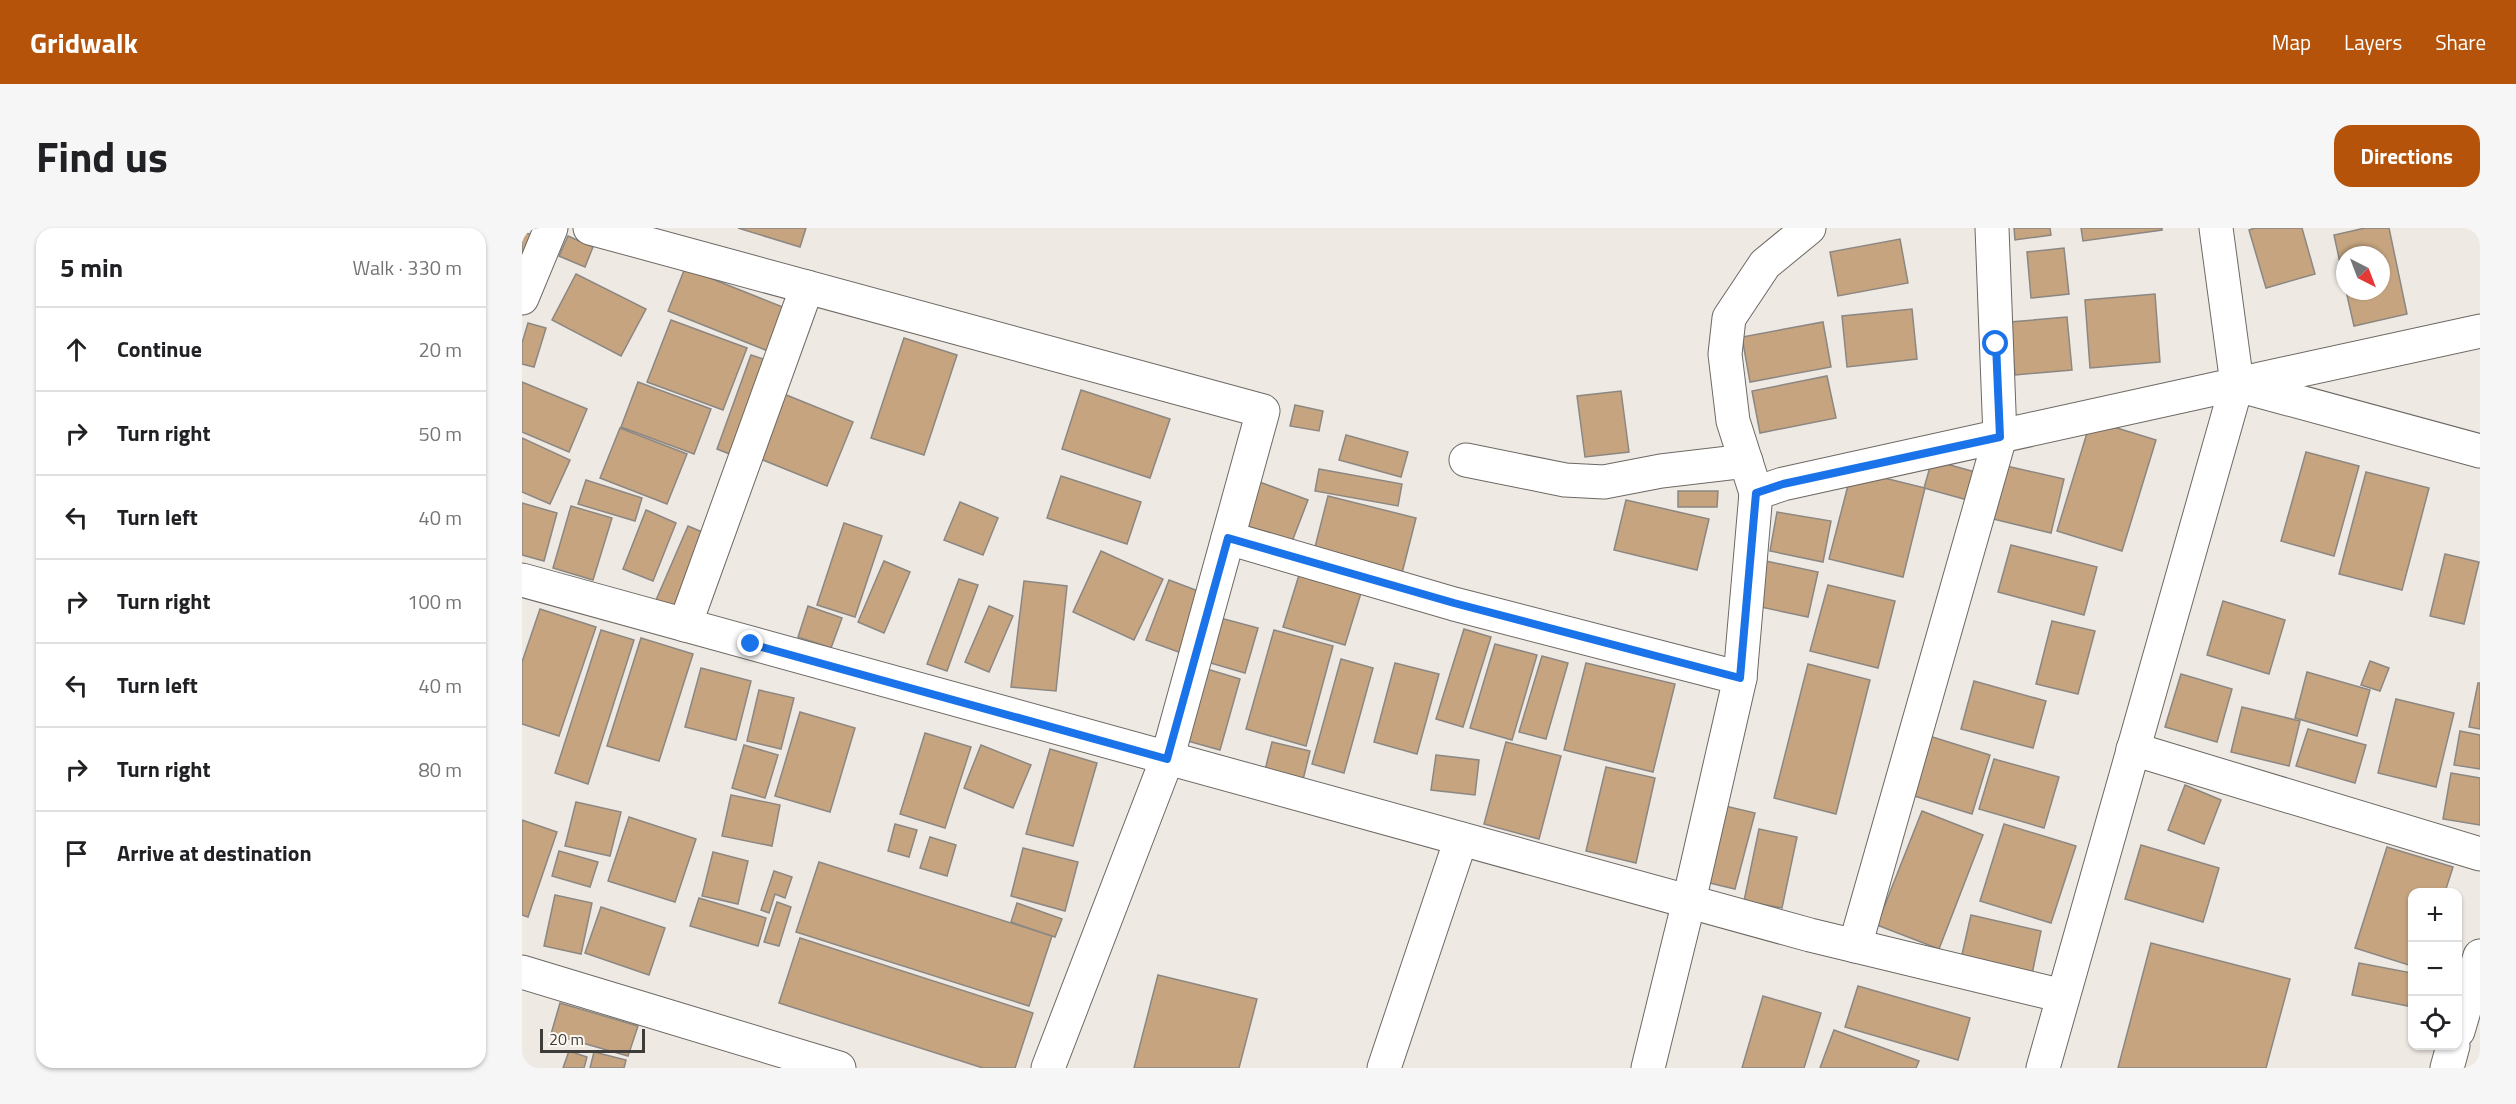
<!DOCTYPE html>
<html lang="en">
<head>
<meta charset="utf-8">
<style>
  :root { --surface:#fff; --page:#f6f6f6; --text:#202124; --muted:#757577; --line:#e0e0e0; --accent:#b45309 }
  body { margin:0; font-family:"Titillium Web",sans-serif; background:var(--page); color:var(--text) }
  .controls { position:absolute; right:18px; bottom:18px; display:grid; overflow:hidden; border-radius:12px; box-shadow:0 2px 4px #0004 }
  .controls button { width:54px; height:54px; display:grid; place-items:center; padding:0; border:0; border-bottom:2px solid var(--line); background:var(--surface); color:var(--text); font:30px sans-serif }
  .compass { position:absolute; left:1814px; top:18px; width:54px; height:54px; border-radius:50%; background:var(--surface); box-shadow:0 2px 4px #0004; rotate:138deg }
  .scale { position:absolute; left:18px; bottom:15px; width:105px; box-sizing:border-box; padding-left:6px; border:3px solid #3e3c39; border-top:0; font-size:16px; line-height:21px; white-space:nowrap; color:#3e3c39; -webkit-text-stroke:4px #fcf7f0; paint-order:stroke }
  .stop { position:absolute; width:18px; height:18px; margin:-14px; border:4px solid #1a73e8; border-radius:50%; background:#fff }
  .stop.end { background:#1a73e8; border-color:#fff; box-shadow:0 2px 6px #0008 }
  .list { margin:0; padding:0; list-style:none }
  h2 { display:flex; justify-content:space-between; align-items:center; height:78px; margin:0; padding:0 24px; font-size:26px }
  h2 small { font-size:20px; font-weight:400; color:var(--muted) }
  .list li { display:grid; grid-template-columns:39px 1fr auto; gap:18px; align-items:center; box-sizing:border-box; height:84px; padding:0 24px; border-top:2px solid var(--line) }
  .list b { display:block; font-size:22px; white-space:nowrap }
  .list em { font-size:20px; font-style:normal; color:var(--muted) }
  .icon { flex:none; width:33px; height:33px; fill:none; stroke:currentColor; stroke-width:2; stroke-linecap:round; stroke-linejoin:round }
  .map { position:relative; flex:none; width:1958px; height:840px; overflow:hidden; border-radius:18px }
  header { display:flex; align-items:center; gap:36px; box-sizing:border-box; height:84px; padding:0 30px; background:var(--accent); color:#fff }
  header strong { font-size:28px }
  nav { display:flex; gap:33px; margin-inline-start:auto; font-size:21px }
  .intro { display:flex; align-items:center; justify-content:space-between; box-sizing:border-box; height:144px; padding:0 36px }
  h1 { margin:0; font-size:42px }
  .button { padding:15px 27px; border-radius:18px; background:var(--accent); color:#fff; font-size:21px; font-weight:700 }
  main { display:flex; gap:36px; padding:0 36px }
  aside { flex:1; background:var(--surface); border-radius:18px; box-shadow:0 2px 4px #0004 }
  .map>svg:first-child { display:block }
  .building { fill:#c5a47f; stroke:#8c8782; stroke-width:1.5 }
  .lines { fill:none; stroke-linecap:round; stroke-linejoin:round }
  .minor-casing { stroke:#6d6863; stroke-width:35 }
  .minor { stroke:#fff; stroke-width:33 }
  .route { stroke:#1a73e8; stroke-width:8 }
</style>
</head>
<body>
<header>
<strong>Gridwalk</strong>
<nav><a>Map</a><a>Layers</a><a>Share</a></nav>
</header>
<div class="intro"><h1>Find us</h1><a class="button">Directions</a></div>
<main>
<aside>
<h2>5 min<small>Walk · 330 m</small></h2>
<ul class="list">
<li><svg class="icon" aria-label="ahead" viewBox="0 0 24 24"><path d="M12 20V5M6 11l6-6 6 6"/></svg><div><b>Continue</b></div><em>20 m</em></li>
<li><svg class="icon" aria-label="right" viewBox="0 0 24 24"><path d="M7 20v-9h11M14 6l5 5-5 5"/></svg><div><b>Turn right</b></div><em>50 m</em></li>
<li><svg class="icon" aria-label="left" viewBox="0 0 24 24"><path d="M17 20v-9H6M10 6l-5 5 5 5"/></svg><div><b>Turn left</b></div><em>40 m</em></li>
<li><svg class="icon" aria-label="right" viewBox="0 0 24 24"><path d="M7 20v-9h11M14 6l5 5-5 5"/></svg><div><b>Turn right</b></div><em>100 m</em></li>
<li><svg class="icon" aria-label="left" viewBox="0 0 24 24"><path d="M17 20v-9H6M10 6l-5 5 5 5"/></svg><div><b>Turn left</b></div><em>40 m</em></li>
<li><svg class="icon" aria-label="right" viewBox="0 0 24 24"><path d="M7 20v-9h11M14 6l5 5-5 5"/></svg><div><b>Turn right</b></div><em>80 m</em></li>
<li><svg class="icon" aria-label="arrive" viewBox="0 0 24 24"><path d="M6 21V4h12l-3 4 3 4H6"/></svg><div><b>Arrive at destination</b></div></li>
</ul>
</aside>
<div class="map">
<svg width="1958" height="840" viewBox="0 0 1958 840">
  <rect width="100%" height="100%" fill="#efe9e3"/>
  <!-- building -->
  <g class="building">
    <polygon points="216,0 284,0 278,19"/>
    <polygon points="1492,0 1528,0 1529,7 1493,12"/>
    <polygon points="1559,0 1640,0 1640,2 1561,13"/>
    <polygon points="1733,0 1780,0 1793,46 1744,60 1727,2"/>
    <polygon points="1843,0 1867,0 1885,86 1832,98 1824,63 1859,63 1859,27 1823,27 1823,58 1812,7"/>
    <polygon points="0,3 12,8 0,40"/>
    <polygon points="46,8 71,19 63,39 37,28"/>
    <polygon points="1378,11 1386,55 1316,68 1308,24"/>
    <polygon points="1542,20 1547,66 1509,70 1505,24"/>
    <polygon points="163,40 268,82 251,125 146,83"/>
    <polygon points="54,46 124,81 99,128 30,92"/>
    <polygon points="1633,66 1638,134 1568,140 1563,72"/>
    <polygon points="1390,81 1395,131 1325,139 1320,88"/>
    <polygon points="1545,89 1550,142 1493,147 1488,94"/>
    <polygon points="149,92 225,120 201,182 125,154"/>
    <polygon points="1301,94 1309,139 1228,154 1220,109"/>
    <polygon points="6,95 24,100 12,139 0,136 0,115"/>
    <polygon points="382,110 435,127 402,227 349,210"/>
    <polygon points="229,127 250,134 215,229 195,221"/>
    <polygon points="1305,148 1314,190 1238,205 1230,163"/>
    <polygon points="0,154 65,181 47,224 0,204"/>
    <polygon points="116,154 189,181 172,226 99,199"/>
    <polygon points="559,162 648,191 628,250 540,221"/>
    <polygon points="1099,163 1107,224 1063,229 1055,168"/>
    <polygon points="257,164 331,194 305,258 231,228"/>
    <polygon points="773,177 801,183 797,203 768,198"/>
    <polygon points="1569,192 1634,212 1600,323 1535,303"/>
    <polygon points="98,200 165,226 145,276 78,250"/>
    <polygon points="824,207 886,224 879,249 817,232"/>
    <polygon points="0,210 48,232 28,276 0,264"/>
    <polygon points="1784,224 1837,238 1812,328 1759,313"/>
    <polygon points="1410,232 1457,245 1449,273 1402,260"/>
    <polygon points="1480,237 1542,251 1529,305 1467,290"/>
    <polygon points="797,241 880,256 876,278 793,263"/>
    <polygon points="1330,242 1403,260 1381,349 1307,331"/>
    <polygon points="1844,244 1907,260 1880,362 1817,346"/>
    <polygon points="539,248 619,274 605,316 525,290"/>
    <polygon points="64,252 120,270 113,293 56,276"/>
    <polygon points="735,253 786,272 766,324 715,305"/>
    <polygon points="1156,263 1196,263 1195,279 1156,279"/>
    <polygon points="806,268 894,290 879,349 791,327"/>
    <polygon points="1104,272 1187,291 1175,342 1092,322"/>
    <polygon points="438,274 476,290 461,327 422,312"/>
    <polygon points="0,275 35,285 22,333 0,327"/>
    <polygon points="49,278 90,290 71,352 31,340"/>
    <polygon points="124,282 154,295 131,353 101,341"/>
    <polygon points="1255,284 1309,293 1301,334 1248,323"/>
    <polygon points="322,295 360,308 333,389 295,377"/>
    <polygon points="166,298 192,309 159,383 134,372"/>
    <polygon points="1489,317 1575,339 1562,387 1476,364"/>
    <polygon points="579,323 641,351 612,412 551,384"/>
    <polygon points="1923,326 1957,334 1942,396 1908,388"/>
    <polygon points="1239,332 1296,344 1286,389 1229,377"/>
    <polygon points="362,333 388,344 362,405 336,394"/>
    <polygon points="777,347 839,365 823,417 761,399"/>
    <polygon points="437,351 456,357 425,443 405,436"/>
    <polygon points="647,352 684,366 662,426 624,412"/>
    <polygon points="502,353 545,358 534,463 489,459"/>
    <polygon points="1306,357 1373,373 1356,440 1288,423"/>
    <polygon points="1701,373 1763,392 1747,446 1685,427"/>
    <polygon points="286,378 320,390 309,420 276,409"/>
    <polygon points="467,378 491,388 467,444 443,434"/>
    <polygon points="18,381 74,399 37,508 0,496 0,434"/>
    <polygon points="687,387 736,400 723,445 675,431"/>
    <polygon points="1530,393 1573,403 1556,466 1514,456"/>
    <polygon points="942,401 969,409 941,499 914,491"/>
    <polygon points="79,402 112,412 66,556 33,545"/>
    <polygon points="752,402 811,418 784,518 724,501"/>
    <polygon points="119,410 171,426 137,533 85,518"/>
    <polygon points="973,416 1015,427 990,512 948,500"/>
    <polygon points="1020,428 1046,435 1024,511 997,504"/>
    <polygon points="819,431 851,440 822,545 790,536"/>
    <polygon points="1848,433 1867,440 1858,463 1839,457"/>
    <polygon points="873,435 917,446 895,526 852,514"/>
    <polygon points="1064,435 1153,456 1131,544 1042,522"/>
    <polygon points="1286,436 1348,452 1314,586 1252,570"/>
    <polygon points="675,438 718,451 698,522 655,510"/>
    <polygon points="179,440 229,453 214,512 163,499"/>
    <polygon points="1785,444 1848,462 1835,508 1773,490"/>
    <polygon points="1659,446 1710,461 1695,514 1643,499"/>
    <polygon points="1452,453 1524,473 1511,520 1439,501"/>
    <polygon points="1956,455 1958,455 1958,501 1947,499"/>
    <polygon points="237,462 272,470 259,521 225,513"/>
    <polygon points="1874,471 1932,485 1914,559 1856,545"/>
    <polygon points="1720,479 1778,493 1767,538 1709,524"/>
    <polygon points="278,484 333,500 308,584 253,568"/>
    <polygon points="1786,501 1844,517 1833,555 1774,538"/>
    <polygon points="1938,503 1958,507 1958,541 1932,537"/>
    <polygon points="403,505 449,519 423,600 378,586"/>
    <polygon points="1404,507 1468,527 1450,586 1386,566"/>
    <polygon points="750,514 788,523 779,560 741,550"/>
    <polygon points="984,514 1039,528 1017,611 962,596"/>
    <polygon points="222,517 256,527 243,570 210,560"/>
    <polygon points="459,517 509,537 491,580 442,560"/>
    <polygon points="528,521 575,535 551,618 504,606"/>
    <polygon points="914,527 957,532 953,567 909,562"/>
    <polygon points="1472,531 1537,549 1522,600 1457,581"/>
    <polygon points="1084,539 1133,550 1114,635 1064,623"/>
    <polygon points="1929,545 1958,550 1958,597 1921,591"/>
    <polygon points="1663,557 1699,572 1682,616 1646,602"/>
    <polygon points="209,567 258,577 250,618 200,608"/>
    <polygon points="54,574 99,584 88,628 43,618"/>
    <polygon points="1199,577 1233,585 1213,661 1179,653"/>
    <polygon points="1400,583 1461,607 1417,721 1355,697"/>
    <polygon points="107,589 174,611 153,674 86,653"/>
    <polygon points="0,592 35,604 6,689 0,687"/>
    <polygon points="373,596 395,602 387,629 366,623"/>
    <polygon points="1482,596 1554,618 1529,695 1458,673"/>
    <polygon points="1237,601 1275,609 1260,680 1222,673"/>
    <polygon points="408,609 434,617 425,648 398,640"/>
    <polygon points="1619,617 1697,640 1681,694 1603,671"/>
    <polygon points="1865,619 1931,639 1923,664 1890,664 1890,738 1833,720"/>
    <polygon points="501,620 556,634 543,683 489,668"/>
    <polygon points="37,623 76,634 68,659 30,648"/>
    <polygon points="191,624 226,633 216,676 180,668"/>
    <polygon points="297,634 530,708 507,778 274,704"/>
    <polygon points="252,643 270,649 263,670 253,666 247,685 239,682"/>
    <polygon points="33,667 70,675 59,726 22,718"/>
    <polygon points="177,670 244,690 236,718 168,698"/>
    <polygon points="255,674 269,679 257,718 242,714"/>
    <polygon points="495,675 540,691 533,709 489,694"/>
    <polygon points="79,679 143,700 127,747 63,725"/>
    <polygon points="1449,687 1519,703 1510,746 1439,731"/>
    <polygon points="278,710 511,785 493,840 461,840 257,775"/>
    <polygon points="1629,715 1768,751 1744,840 1596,840"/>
    <polygon points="1837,735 1890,745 1886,778 1830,767"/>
    <polygon points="636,747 735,771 717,840 612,840"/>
    <polygon points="1336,758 1448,790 1436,832 1323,799"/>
    <polygon points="1241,768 1299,785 1282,840 1220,840"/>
    <polygon points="38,775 116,798 106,828 29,806"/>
    <polygon points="1312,802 1397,833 1394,840 1298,840"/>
    <polygon points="47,823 65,829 62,840 41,840"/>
    <polygon points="72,824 104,832 102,840 68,840"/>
  </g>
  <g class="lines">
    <!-- minor casing -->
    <g class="minor-casing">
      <g id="minor">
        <polyline points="68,0 741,183 645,531 526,840"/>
        <polyline points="0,70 29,0"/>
        <polyline points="1719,158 1958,223"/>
        <polyline points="944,232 1043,252 1082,254 1139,243 1224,233"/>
        <polyline points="1234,265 1211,193 1203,126 1207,90 1243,36 1287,0"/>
        <polyline points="706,310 932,376 1218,450"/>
        <polyline points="0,352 1288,707 1541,768"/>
        <polyline points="163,397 285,59"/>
        <polyline points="1611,521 1958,626"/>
        <polyline points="1333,718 1478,209 1470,0"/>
        <polyline points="0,744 317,840"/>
        <polyline points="1936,803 1958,728"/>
        <polyline points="862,840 939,611"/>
        <polyline points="1126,840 1167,673 1218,450 1234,265 1261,256 1715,156 1694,0"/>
        <polyline points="1521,840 1715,156 1958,103"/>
        <polyline points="1925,840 1931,818"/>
      </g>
    </g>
    <!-- minor -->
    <use href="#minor" class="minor"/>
  </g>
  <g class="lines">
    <!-- route -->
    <polyline class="route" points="229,416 645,531 706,310 932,375 1218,450 1234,265 1261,256 1478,209 1474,116"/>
  </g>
</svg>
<div class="controls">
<button>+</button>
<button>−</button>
<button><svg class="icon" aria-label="locate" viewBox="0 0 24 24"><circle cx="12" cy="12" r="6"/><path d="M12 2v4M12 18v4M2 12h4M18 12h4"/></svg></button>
</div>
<svg class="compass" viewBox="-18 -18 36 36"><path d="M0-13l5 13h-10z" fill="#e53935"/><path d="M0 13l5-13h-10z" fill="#757577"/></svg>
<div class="scale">20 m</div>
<div class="stop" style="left:1474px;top:116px"></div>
<div class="stop end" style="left:229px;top:416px"></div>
</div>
</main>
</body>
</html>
